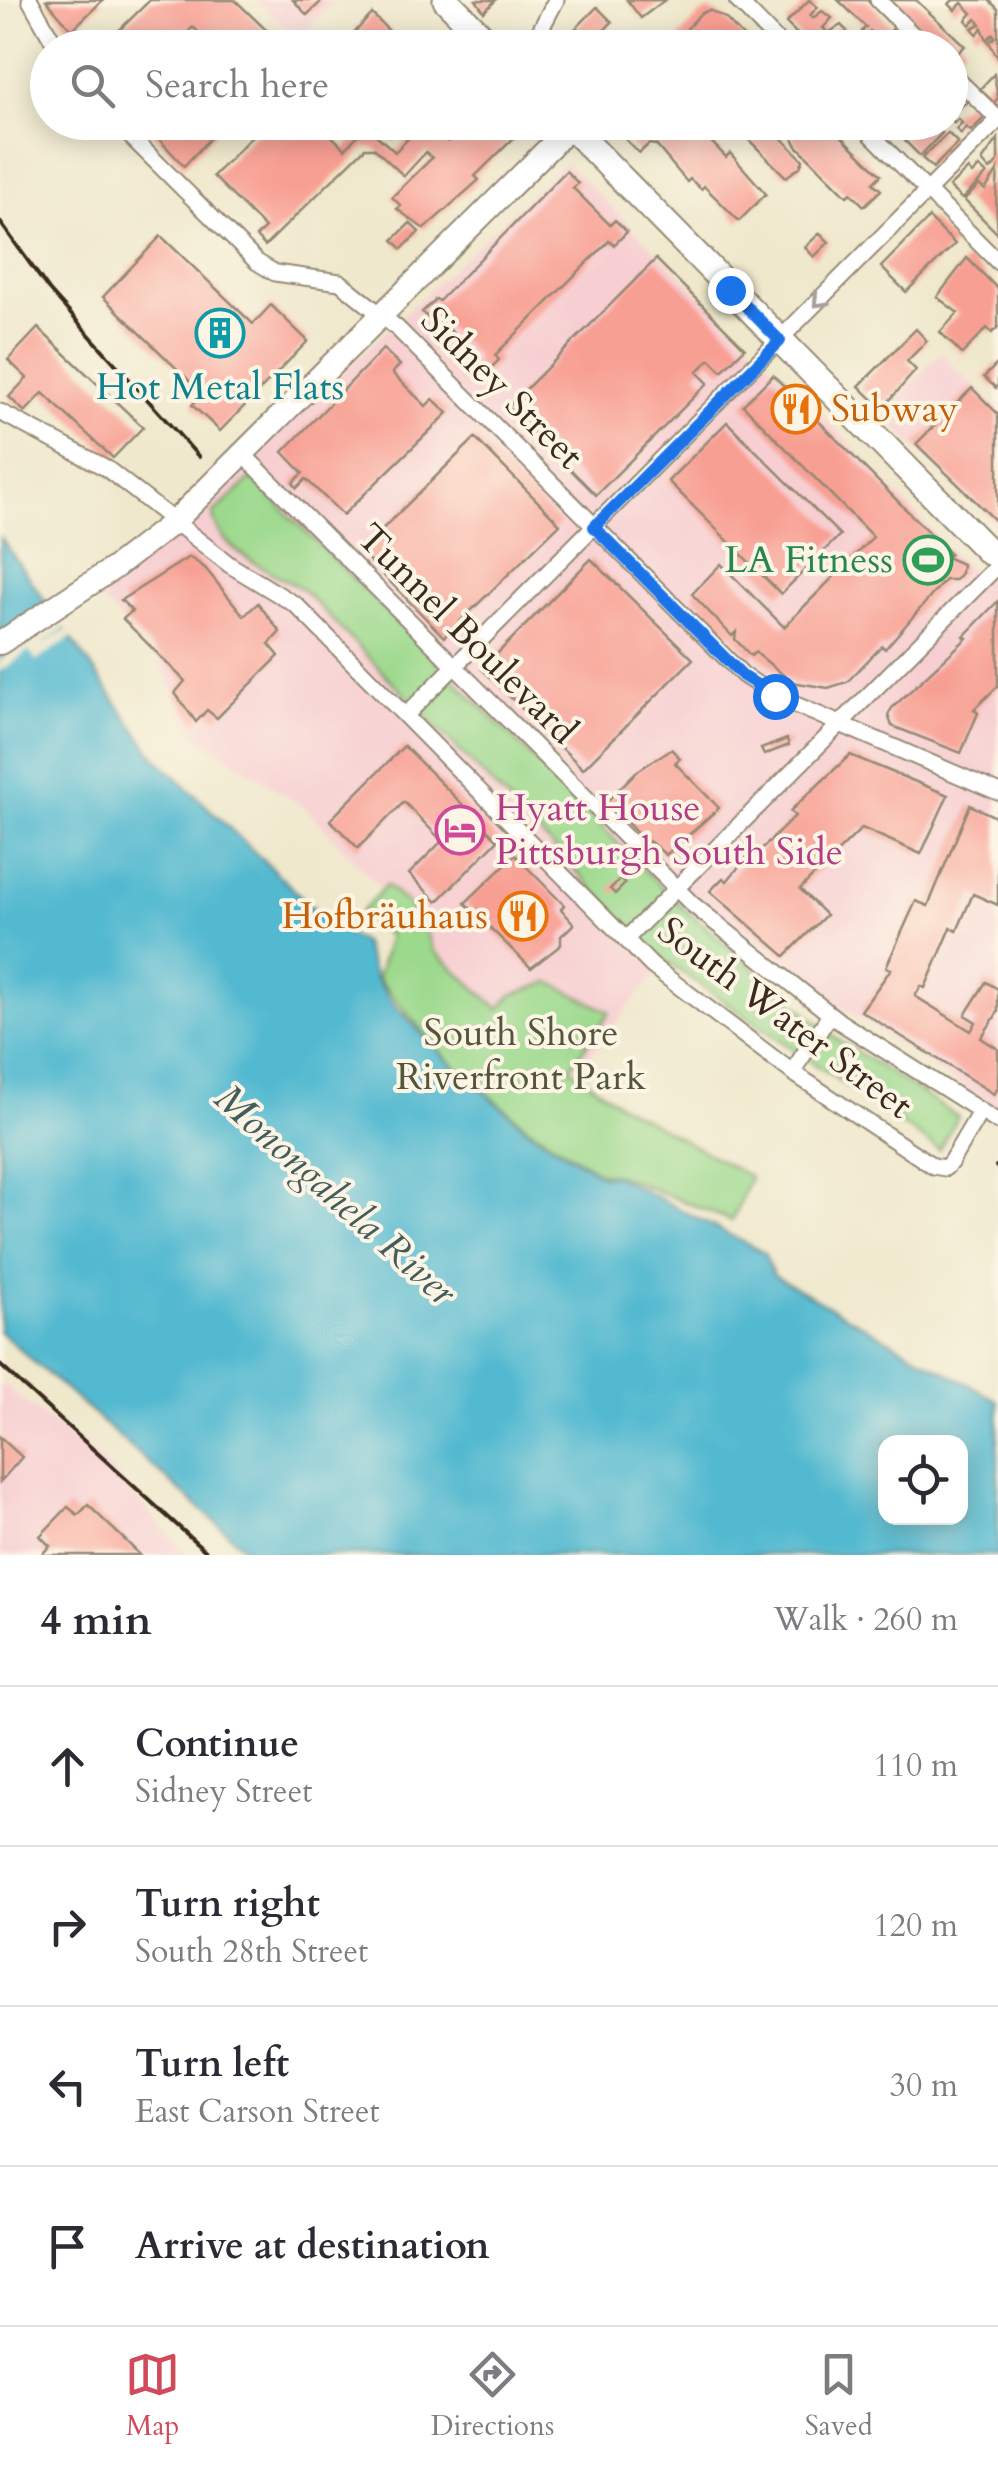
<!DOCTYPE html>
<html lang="en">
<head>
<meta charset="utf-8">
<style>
  :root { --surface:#fff; --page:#f7f7f7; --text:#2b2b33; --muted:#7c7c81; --line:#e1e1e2; --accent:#d1495b }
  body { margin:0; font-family:Cardo,serif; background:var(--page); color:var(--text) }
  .controls { position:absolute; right:30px; bottom:30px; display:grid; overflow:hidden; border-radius:20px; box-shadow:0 5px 25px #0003 }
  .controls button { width:90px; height:90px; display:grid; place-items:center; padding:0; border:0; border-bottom:2px solid var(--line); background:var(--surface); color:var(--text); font:50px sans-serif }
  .stop { position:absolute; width:30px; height:30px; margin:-22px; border:8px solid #1a73e8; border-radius:50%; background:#fff }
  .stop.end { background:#1a73e8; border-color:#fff; box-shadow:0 2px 10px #0008 }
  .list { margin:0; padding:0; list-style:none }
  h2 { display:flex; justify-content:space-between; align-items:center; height:130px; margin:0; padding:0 40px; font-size:42px }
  h2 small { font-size:32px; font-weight:400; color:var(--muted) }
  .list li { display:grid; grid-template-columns:65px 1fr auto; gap:30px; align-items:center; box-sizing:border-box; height:160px; padding:0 40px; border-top:2px solid var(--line) }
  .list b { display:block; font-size:38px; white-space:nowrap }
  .list p { margin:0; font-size:32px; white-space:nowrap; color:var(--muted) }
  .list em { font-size:32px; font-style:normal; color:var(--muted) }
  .icon { flex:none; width:55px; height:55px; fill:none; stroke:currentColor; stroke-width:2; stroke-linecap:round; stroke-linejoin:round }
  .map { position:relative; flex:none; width:998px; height:1555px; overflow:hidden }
  .search { position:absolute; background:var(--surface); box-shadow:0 5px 25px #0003; left:30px; right:30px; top:30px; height:110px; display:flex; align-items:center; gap:25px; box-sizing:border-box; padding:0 35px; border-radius:55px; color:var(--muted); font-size:38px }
  .sheet { height:770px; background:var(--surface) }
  nav { display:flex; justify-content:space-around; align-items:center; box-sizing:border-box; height:140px; border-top:2px solid var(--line); background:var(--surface); font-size:28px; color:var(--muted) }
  nav a { display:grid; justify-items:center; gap:5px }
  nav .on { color:var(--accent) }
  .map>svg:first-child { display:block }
  .built { fill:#f7cfd2 }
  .green { fill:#9cd98d; stroke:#6c8256; stroke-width:2.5 }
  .water { fill:#52b9d0; stroke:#467277; stroke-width:2.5; fill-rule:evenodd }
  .pier { fill:#efe8cc }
  .building { fill:#f89f93 }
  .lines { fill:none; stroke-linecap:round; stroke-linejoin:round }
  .minor-casing { stroke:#958975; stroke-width:19 }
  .secondary-casing { stroke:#958975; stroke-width:26 }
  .primary-casing { stroke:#958975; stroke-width:29 }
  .minor { stroke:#fff; stroke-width:15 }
  .secondary { stroke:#fff; stroke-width:22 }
  .primary { stroke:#fff; stroke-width:25 }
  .rail { stroke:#3b2a1e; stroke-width:4 }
  .oneway { stroke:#a79f9a }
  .route { stroke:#1a73e8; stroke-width:12 }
  .labels { text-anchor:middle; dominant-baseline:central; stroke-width:8; stroke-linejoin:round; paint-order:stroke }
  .culture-label { font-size:38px; fill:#0d838f; stroke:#fcf5e5 }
  .street-label { font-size:38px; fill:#3b2a1e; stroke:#fcf5e5 }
  .food-label { font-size:38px; fill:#c56008; stroke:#fcf5e5; text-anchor:start }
  .leisure-label { font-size:38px; fill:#27864d; stroke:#fcf5e5; text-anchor:end }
  .hotel-label { font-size:38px; fill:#b23c85; stroke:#fcf5e5; text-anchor:start }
  .park-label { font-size:38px; fill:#53563a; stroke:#fcf5e5 }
  .water-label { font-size:40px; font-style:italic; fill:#435c5c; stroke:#fcf5e5 }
</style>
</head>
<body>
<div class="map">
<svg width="998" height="1555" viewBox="0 0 998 1555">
  <rect width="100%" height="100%" fill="#fcf5e5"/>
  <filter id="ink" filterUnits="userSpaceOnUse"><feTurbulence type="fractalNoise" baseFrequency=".01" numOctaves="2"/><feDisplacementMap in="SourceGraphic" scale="20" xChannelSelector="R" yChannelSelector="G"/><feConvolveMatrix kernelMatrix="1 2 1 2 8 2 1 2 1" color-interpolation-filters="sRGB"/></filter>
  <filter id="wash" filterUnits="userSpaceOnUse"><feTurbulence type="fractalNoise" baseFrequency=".0048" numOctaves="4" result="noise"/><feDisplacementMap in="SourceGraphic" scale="40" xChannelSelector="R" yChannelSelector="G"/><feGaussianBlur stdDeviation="2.25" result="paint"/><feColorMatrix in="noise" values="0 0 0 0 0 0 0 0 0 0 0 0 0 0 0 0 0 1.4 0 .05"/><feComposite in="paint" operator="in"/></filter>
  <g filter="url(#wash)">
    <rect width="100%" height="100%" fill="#efe8cc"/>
    <!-- built -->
    <g class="built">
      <polygon points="256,0 335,0 298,39"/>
      <polygon points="565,162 808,400 965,566 998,581 998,1110 806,983 710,905 578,1071 462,977 308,810 199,738 158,660 94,592 346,369"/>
      <polygon points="941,353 998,410 998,526 881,414"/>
      <polygon points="0,1382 107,1467 188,1555 0,1555"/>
    </g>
    <!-- green -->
    <g class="green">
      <path d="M252 478 679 904 834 1037 958 1117 939 1150 660 957 302 589C272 571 217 551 213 514Z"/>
      <polygon points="386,885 418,914 434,951 499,1009 512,995 550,982 610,1012 570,1068 619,1104 750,1177 732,1221 621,1176 600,1173 525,1125 448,1060 377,978 389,936 361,912"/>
    </g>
    <!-- water -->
    <path class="water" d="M0 537 155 757 333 927 362 942 375 978 392 1002 447 1060 526 1128 602 1176 614 1175 764 1253 773 1275 998 1401V1555H253L0 1332ZM886 1442H960V1518H886Z"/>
    <!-- pier -->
    <polygon class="pier" points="63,619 68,626 38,647 70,628 75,635 36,661 29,651 0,671 0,660"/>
    <g id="blocks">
      <!-- building -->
      <g class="building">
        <polygon points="46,0 103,0 72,30"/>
        <polygon points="150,0 235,0 285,48 215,48 193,27 173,48 101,48"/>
        <polygon points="293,0 323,0 307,15"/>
        <polygon points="476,0 496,0 484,12"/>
        <polygon points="627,0 665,0 641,18"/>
        <polygon points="809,0 818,7 810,15 813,18 822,11 832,18 823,28 828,33 841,25 847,31 842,48 811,48 786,23"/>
        <polygon points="838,0 867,0 894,28 880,41 870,31 866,35 862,31 866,27"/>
        <polygon points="888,0 916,0 965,46 950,60 950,48 936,48"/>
        <polygon points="953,0 989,0 998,9 998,58 989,42 995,37 993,34 987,40 982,28 977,34 972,28 981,24 976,19 970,25 966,20 972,13 962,3 955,10 949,4"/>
        <polygon points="597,7 612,22 587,48 578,48 567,37"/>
        <polygon points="709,10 725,18 754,48 712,48 708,43 703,48 670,48 700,14"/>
        <polygon points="372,14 406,48 340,48"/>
        <polygon points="901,35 909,42 915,48 889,48"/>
        <polygon points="994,74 998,98 994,103 980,89"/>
        <polygon points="968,101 985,117 971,131 966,127 961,134 956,129 962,123 958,119 954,123 950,115"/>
        <polygon points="143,122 225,122 184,166"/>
        <polygon points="266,122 317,122 345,149 367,125 364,122 393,122 388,135 381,128 375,134 395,152 422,124 448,142 468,122 514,122 510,126 518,134 475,176 479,180 424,229 397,209 401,206 392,197 432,158 426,152 404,176 374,148 365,148 265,246 256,237 265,228 213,176"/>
        <polygon points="608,122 692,122 726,157 730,153 766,194 739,221 704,186 701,189 690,179 687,182 656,145 649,144 639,153"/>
        <polygon points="731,122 766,122 803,160 800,167 786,177"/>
        <polygon points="785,122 827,122 881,175 873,183 881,190 864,206 851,193 847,196 797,146"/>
        <polygon points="886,122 923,122 920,126 925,131 932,123 942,133 920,156"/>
        <polygon points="948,133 958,143 933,168 922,158"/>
        <polygon points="998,139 998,162 990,170 982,161"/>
        <polygon points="979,167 987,174 962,199 949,187 968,169 972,174"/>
        <polygon points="998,170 996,201 998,234 964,200 979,185 985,190"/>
        <polygon points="566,171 578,183 573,188 610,225 615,220 627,232 614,245 609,241 495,355 499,360 485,374 473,362 477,357 440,320 435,325 422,312 436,299 439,301"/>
        <polygon points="929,218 955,244 906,292 881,267"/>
        <polygon points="410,223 419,232 402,249 393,240"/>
        <polygon points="820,233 829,242 814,257 805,247"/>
        <polygon points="161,236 253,324 271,305 308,341 220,431 192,405 203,394 103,297"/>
        <polygon points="967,258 998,289 998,327 992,333 987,328 962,354 940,332 958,313 937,297"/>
        <polygon points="656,259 745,348 722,371 710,359 697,372 708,383 596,495 508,407"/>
        <polygon points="38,328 143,427 113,458 43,393 25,412 9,397 27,378 8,360"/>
        <polygon points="916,329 927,341 907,361 916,370 882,409 859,386"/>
        <polygon points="383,349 400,365 392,373 426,406 433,399 448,413 343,515 306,479 297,488 293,483 303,473 283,452"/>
        <polygon points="998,363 998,385 996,388 984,377"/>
        <polygon points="773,375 950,554 946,557 962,564 961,573 955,580 945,580 885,649 882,646 847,682 828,688 792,682 755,652 751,656 735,639 736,632 732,636 692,594 721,564 784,627 873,537 743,405"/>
        <polygon points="972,388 998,414 998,523 916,444"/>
        <polygon points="727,422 840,535 781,594 668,481"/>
        <polygon points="475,438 560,524 444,637 360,551"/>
        <polygon points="189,557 205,568 244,616 258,603 280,632 269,644 279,656 217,718 207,710 196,722 175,693 185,681 123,619 132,611 121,600"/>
        <polygon points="591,559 693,659 583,769 482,669"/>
        <polygon points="998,601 998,686 974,709 978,713 961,753 892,726 888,715 892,708 967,638 964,636"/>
        <polygon points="787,739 789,745 764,755 761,749"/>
        <polygon points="404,746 498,840 437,902 409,874 442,841 404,802 358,848 330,820"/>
        <polygon points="671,749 680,758 675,763 719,808 666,855 649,841 647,844 607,801 636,772"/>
        <polygon points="850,755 948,795 921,854 862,828 813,876 800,889 826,915 785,956 710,891 723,878 727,881 748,856 752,859 795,816 790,811"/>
        <polygon points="970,805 998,818 998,905 973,894 957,931 951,928 925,988 921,986 915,996 971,1031 976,1022 965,1015 986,982 998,989 998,1012 981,1038 998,1049 998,1088 994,1094 861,1011 891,969 886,967 916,901 928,906"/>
        <polygon points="515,855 564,905 561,909 574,924 561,936 561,945 531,968 465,903"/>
        <polygon points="620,879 625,884 615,894 610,889"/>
        <polygon points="0,1437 22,1457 0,1482"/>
        <polygon points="88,1505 128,1543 140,1555 41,1555 50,1546 40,1536 68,1507 78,1515"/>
      </g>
    </g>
  </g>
  <g filter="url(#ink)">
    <use href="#blocks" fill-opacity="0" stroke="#958975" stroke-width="2.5"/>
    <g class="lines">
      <!-- minor casing -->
      <g class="minor-casing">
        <g id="minor">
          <polyline points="30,0 57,48"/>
          <polyline points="737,0 784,48"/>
          <polyline points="878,0 926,48"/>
          <polyline points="531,48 556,0"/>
          <polyline points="950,72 998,119"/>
          <polyline points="116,122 257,262 275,273 340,282 397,328 743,675 775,696 998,792"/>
          <polyline points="859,122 998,262"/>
          <polyline points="0,412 106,468 230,565 296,605 652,966 792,1072 933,1166 945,1168 950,1163 980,1112"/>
          <polyline points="243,454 692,904 840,1022 998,1122"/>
          <polyline points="406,715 998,120"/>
          <polyline points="626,939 998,565"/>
          <polyline points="792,1072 830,1015"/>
        </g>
      </g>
      <!-- secondary casing -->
      <g class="secondary-casing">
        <polyline id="secondary" points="0,643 114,568 175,521 570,127"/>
      </g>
      <!-- primary casing -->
      <g class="primary-casing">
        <g id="primary">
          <polyline points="446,0 493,48"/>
          <polyline points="566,122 989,552 998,555"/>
        </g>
      </g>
      <!-- minor -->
      <use href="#minor" class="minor"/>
      <!-- secondary -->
      <use href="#secondary" class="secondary"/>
      <!-- primary -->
      <use href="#primary" class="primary"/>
      <!-- rail -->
      <g class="rail">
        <polyline points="0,222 49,290 199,457"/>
        <polyline points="996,1166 998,1168"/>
        <polyline points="0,1365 210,1555"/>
      </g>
    </g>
    <!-- one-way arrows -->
    <defs><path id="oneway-chevron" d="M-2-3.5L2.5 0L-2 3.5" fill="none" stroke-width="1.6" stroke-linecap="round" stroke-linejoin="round" transform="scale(2.5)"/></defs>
    <use class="oneway" href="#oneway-chevron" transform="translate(819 301) rotate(134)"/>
  </g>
  <g class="lines" filter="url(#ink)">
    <!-- route -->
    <polyline class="route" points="730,290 780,341 594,527 743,676 775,696"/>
  </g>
  <!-- icons -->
  <defs>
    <g id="building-ring" transform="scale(2.5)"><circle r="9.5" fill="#fcf5e5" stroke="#0f9aa8" stroke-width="1.5"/><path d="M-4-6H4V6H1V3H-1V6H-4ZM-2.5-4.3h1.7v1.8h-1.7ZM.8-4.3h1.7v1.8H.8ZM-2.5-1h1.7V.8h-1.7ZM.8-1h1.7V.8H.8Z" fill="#0f9aa8"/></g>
    <g id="restaurant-ring" transform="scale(2.5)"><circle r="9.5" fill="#fcf5e5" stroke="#e8710a" stroke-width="1.5"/><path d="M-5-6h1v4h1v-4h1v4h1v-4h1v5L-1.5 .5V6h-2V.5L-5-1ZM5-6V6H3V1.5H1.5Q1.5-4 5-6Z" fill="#e8710a"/></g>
    <g id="stadium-ring" transform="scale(2.5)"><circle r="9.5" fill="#fcf5e5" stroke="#2e9e5b" stroke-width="1.5"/><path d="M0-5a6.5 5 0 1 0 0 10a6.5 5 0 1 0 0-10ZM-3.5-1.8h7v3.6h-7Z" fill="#2e9e5b"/></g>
    <g id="hotel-ring" transform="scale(2.5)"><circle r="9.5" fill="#fcf5e5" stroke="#d1479c" stroke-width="1.5"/><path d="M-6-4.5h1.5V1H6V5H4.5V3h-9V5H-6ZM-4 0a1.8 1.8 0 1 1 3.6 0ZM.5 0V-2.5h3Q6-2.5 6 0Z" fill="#d1479c"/></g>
  </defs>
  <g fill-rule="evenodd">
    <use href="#building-ring" x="220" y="333"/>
    <use href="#restaurant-ring" x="796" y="409"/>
    <use href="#stadium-ring" x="928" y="560"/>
    <use href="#hotel-ring" x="460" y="830"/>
    <use href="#restaurant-ring" x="523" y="916"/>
  </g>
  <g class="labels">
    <!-- culture labels -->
    <g class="culture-label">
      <text x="220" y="387">Hot Metal Flats</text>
    </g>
    <!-- street labels -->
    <g class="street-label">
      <text transform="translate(502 388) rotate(45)">Sidney Street</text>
      <text transform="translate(467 634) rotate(45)">Tunnel Boulevard</text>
      <text transform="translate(785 1018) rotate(37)">South Water Street</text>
    </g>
    <!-- food labels -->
    <g class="food-label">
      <text x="831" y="409">Subway</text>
      <text x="488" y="916" text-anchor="end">Hofbräuhaus</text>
    </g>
    <!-- leisure labels -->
    <g class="leisure-label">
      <text x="893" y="560">LA Fitness</text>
    </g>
    <!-- hotel labels -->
    <g class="hotel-label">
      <text x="495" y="808">Hyatt House<tspan x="495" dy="44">Pittsburgh South Side</tspan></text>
    </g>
    <!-- park labels -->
    <g class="park-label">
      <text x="521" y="1033">South Shore<tspan x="521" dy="44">Riverfront Park</tspan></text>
    </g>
    <!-- water labels -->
    <g class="water-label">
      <text transform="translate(335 1195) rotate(42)">Monongahela River</text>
    </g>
  </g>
</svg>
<div class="controls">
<button><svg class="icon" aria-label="locate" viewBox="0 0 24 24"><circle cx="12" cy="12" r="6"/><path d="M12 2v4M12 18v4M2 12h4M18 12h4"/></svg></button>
</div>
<div class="stop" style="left:775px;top:696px"></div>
<div class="stop end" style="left:730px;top:290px"></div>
<div class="search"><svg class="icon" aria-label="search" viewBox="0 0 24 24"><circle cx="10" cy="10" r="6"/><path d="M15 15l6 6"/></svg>Search here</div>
</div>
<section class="sheet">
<h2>4 min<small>Walk · 260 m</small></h2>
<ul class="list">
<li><svg class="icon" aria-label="ahead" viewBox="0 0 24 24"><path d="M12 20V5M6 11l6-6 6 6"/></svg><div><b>Continue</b><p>Sidney Street</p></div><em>110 m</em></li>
<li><svg class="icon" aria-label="right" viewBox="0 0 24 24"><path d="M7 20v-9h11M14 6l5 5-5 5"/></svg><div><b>Turn right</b><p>South 28th Street</p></div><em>120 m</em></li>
<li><svg class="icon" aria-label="left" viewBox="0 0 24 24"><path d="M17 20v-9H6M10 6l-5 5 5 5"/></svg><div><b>Turn left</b><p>East Carson Street</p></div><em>30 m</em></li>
<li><svg class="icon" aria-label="arrive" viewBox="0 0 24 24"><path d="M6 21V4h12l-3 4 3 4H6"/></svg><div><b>Arrive at destination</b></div></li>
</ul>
</section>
<nav>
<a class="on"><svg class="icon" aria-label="map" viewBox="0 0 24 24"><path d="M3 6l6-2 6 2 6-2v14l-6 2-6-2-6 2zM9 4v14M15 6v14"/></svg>Map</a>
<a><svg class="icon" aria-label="directions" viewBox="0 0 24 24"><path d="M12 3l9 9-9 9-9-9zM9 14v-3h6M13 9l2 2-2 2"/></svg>Directions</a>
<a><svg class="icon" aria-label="saved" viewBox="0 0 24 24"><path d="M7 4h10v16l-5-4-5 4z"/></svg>Saved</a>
</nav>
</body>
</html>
